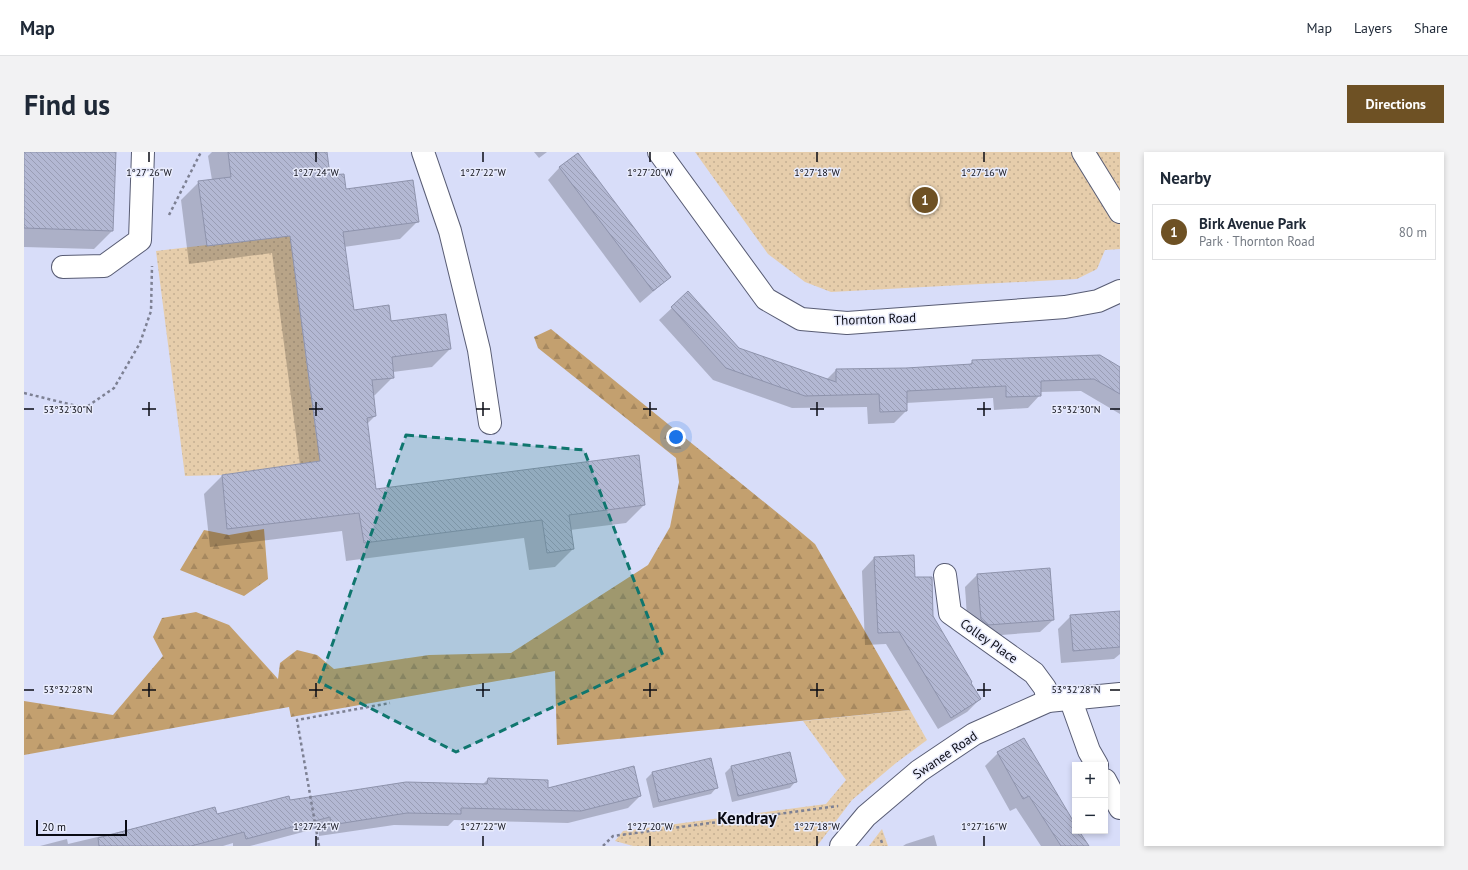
<!DOCTYPE html>
<html lang="en">
<head>
<meta charset="utf-8">
<style>
  :root { --surface:#fff; --page:#f2f2f3; --text:#1f2937; --muted:#747a83; --line:#e0e1e3; --accent:#6e5124 }
  body { margin:0; font-family:"PT Sans",sans-serif; background:var(--page); color:var(--text) }
  .controls { position:absolute; right:12px; bottom:12px; display:grid; overflow:hidden; border-radius:0px; box-shadow:0 2px 6px #0003 }
  .controls button { width:36px; height:36px; display:grid; place-items:center; padding:0; border:0; border-bottom:1px solid var(--line); background:var(--surface); color:var(--text); font:20px sans-serif }
  .scale { position:absolute; left:12px; bottom:10px; width:91px; box-sizing:border-box; padding-left:4px; border:2px solid #0a0b14; border-top:0; font-size:11px; line-height:14px; white-space:nowrap; color:#0a0b14; -webkit-text-stroke:3px #e8ebfc; paint-order:stroke }
  .you { position:absolute; left:652px; top:285px; width:14px; height:14px; margin:-10px; border:3px solid #fff; border-radius:50%; background:#1a73e8; box-shadow:0 0 0 6px #1a73e833 }
  .badge { display:grid; place-items:center; width:26px; height:26px; border-radius:50%; background:var(--accent); color:#fff; font-size:13px; font-weight:700 }
  .pin { position:absolute; translate:-50% -50%; border:2px solid #fff; box-shadow:0 1px 4px #0006 }
  .list { margin:0; padding:0; list-style:none }
  h2 { display:flex; justify-content:space-between; align-items:center; height:52px; margin:0; padding:0 16px; font-size:17px }
  h2 small { font-size:13px; font-weight:400; color:var(--muted) }
  .list li { display:grid; grid-template-columns:26px 1fr auto; gap:12px; align-items:center; box-sizing:border-box; height:56px; margin:0 8px 8px; padding:0 8px; border:1px solid var(--line); border-radius:0px }
  .list b { display:block; font-size:15px; white-space:nowrap }
  .list p { margin:0; font-size:13px; white-space:nowrap; color:var(--muted) }
  .list em { font-size:13px; font-style:normal; color:var(--muted) }
  .map { position:relative; flex:none; width:1096px; height:694px; overflow:hidden; border-radius:0px }
  header { display:flex; align-items:center; gap:24px; box-sizing:border-box; height:56px; padding:0 20px; background:var(--surface); border-bottom:1px solid var(--line) }
  header strong { font-size:19px }
  nav { display:flex; gap:22px; margin-inline-start:auto; font-size:14px }
  .intro { display:flex; align-items:center; justify-content:space-between; box-sizing:border-box; height:96px; padding:0 24px }
  h1 { margin:0; font-size:28px }
  .button { padding:10px 18px; border-radius:0px; background:var(--accent); color:#fff; font-size:14px; font-weight:700 }
  main { display:flex; gap:24px; padding:0 24px }
  aside { flex:1; background:var(--surface); border-radius:0px; box-shadow:0 2px 6px #0003 }
  .map>svg:first-child { display:block }
  .green { fill:url(#green-dots) }
  .forest { fill:url(#forest-firs) }
  .shadow { fill:#0003 }
  .building { fill:url(#building-back-hatch); stroke:#8e93ac }
  .lines { fill:none; stroke-linecap:round; stroke-linejoin:round }
  .minor-casing { stroke:#585c74; stroke-width:24 }
  .path { stroke:#7d8093; stroke-width:2.5; stroke-dasharray:3 3; stroke-linecap:butt }
  .minor { stroke:#fff; stroke-width:22 }
  .marked { fill:#0f766e; fill-opacity:0.2; stroke:#0f766e; stroke-width:3; stroke-dasharray:8 5; stroke-linejoin:round }
  .ticks { fill:none; stroke:#0a0b14; stroke-width:1.5 }
  .labels { text-anchor:middle; dominant-baseline:central; stroke-width:3; stroke-linejoin:round; paint-order:stroke }
  .street-label { font-size:13px; fill:#0a0b14; stroke:#e8ebfc }
  .district-label { font-size:17px; font-weight:bold; fill:#0a0b14; stroke:#e8ebfc }
  .ticks-label { font-size:10px; text-anchor:middle; fill:#0a0b14; stroke:#e8ebfc; stroke-width:3; stroke-linejoin:round; paint-order:stroke }
</style>
</head>
<body>
<header>
<strong>Map</strong>
<nav><a>Map</a><a>Layers</a><a>Share</a></nav>
</header>
<div class="intro"><h1>Find us</h1><a class="button">Directions</a></div>
<main>
<div class="map">
<svg width="1096" height="694" viewBox="0 0 1096 694">
  <defs>
    <pattern id="green-dots" width="8" height="8" patternUnits="userSpaceOnUse"><rect width="8" height="8" fill="#e6cdab"/><path d="M2 2h.1M6 6h.1" fill="none" stroke="#c4af92" stroke-width="1.8" stroke-linecap="round"/></pattern>
    <pattern id="forest-firs" width="22" height="20" patternUnits="userSpaceOnUse"><rect width="22" height="20" fill="#c3a06f"/><path d="M5 1l3.5 6h-7zM16 11l3.5 6h-7z" fill="#a6885f"/></pattern>
    <pattern id="building-back-hatch" width="6" height="6" patternUnits="userSpaceOnUse"><rect width="6" height="6" fill="#b3b8d3"/><path d="M-1 5l2 2M0 0l6 6M5-1l2 2" fill="none" stroke="#999db4"/></pattern>
  </defs>
  <rect width="100%" height="100%" fill="#d8ddf9"/>
  <!-- green -->
  <g class="green">
    <polygon points="671,0 1096,0 1096,97 1081,98 1073,117 1053,127 807,140 781,130 744,102"/>
    <polygon points="304,79 270,115 292,283 327,279 331,304 198,323 161,324 132,99"/>
    <polygon points="886,558 903,588 872,611 828,648 793,694 609,694 591,689 599,679 802,652 822,628 779,569"/>
    <polygon points="858,677 864,694 845,694"/>
  </g>
  <!-- forest -->
  <g class="forest">
    <polygon points="527,177 766,371 791,392 886,558 533,593 531,519 267,565 265,555 0,603 0,549 89,563 139,504 129,485 138,466 172,460 205,473 254,527 256,511 273,498 293,503 310,517 405,503 487,501 624,413 646,375 655,330 652,306 514,196 510,185"/>
    <polygon points="240,377 244,427 220,444 156,418 180,378 205,383"/>
  </g>
  <!-- shadow -->
  <g class="shadow">
    <polygon points="0,0 91,0 88,79 70,97 0,95"/>
    <polygon points="188,0 302,0 305,24 321,38 394,69 376,87 320,95 329,159 366,170 426,197 408,215 369,220 369,225 351,243 349,244 351,264 343,272 351,338 620,353 602,371 546,378 549,397 531,415 505,418 500,386 322,409 318,379 186,395 180,342 198,324 276,313 248,101 165,112 157,48 175,30 188,28 184,4"/>
    <polygon points="510,0 523,0 515,6"/>
    <polygon points="536,15 646,125 616,151 524,28"/>
    <polygon points="664,141 714,197 802,228 812,218 882,217 944,214 949,209 1096,216 1096,262 1057,239 1016,240 1016,243 1004,256 970,258 969,246 882,251 882,259 870,271 844,272 843,255 768,256 689,228 635,168"/>
    <polygon points="850,406 890,426 908,464 956,547 943,560 914,577 862,492 841,493 838,419"/>
    <polygon points="953,423 1029,468 1016,480 951,485 944,480 941,435"/>
    <polygon points="1096,461 1096,502 1090,507 1037,511 1034,477 1047,464"/>
    <polygon points="765,601 772,629 766,636 708,650 701,621 707,615"/>
    <polygon points="974,601 1051,674 1051,679 1054,679 1064,694 1017,694 992,656 986,659 961,614"/>
    <polygon points="628,621 693,635 687,642 629,656 622,627"/>
    <polygon points="464,627 523,637 616,644 604,656 544,671 430,668 424,674 370,673 295,684 294,676 226,694 209,694 209,691 199,694 16,694 43,687 44,692 191,657 192,664 266,649 458,633"/>
    <polygon points="910,683 913,694 879,694 882,692"/>
  </g>
  <!-- building -->
  <g class="building">
    <polygon points="0,0 92,0 89,79 0,76"/>
    <polygon points="204,0 303,0 306,23 320,22 322,37 389,28 395,70 319,80 330,158 365,153 367,169 422,162 427,197 368,205 370,226 348,228 352,264 343,266 352,337 615,303 621,353 545,363 550,397 523,401 518,368 340,391 335,361 203,377 198,323 296,309 266,84 183,94 174,29 207,25"/>
    <polygon points="554,1 647,125 629,139 535,15"/>
    <polygon points="664,139 715,196 812,230 812,217 882,216 948,212 948,208 1076,203 1096,215 1096,242 1070,227 1017,229 1017,244 982,245 982,234 883,239 883,259 856,260 855,242 781,244 702,216 647,155"/>
    <polygon points="890,403 891,425 908,425 909,464 948,530 947,531 957,547 927,566 875,480 854,481 850,405"/>
    <polygon points="1026,416 1030,468 964,473 957,467 953,422"/>
    <polygon points="1096,459 1096,495 1049,499 1046,463"/>
    <polygon points="1000,586 1051,672 1051,679 1055,679 1065,694 1037,694 1005,644 999,647 973,600"/>
    <polygon points="766,600 773,630 714,644 707,614"/>
    <polygon points="687,606 694,636 635,650 628,620"/>
    <polygon points="610,614 617,644 557,659 437,656 437,662 383,661 307,673 306,665 222,687 220,680 167,694 75,694 74,686 191,655 193,662 265,644 266,648 382,630 463,632 464,626 524,628 524,636"/>
  </g>
  <g class="lines">
    <!-- minor casing -->
    <g class="minor-casing">
      <g id="minor">
        <polyline points="399,0 426,79 455,198 466,271"/>
        <polyline points="635,0 742,147 777,167 823,171 1041,155 1074,149 1096,139"/>
        <polyline points="1059,0 1096,60"/>
        <polyline points="39,115 80,114 116,88 119,0"/>
        <polyline points="921,423 926,461 1010,521 1021,536 1024,549"/>
        <polyline points="1046,546 1065,599 1073,613"/>
        <polyline points="1081,628 1096,656"/>
        <polyline points="817,694 842,664 895,619 950,582 1024,549 1096,542"/>
      </g>
    </g>
    <!-- path -->
    <g class="path">
      <polyline points="145,63 177,0"/>
      <polyline points="0,241 61,256 90,236 116,191 127,159 128,114"/>
      <polyline points="857,688 859,694"/>
      <polyline points="295,694 273,568 366,551"/>
      <polyline points="579,694 589,684 814,654"/>
    </g>
    <!-- minor -->
    <use href="#minor" class="minor"/>
  </g>
  <!-- marked area -->
  <path class="marked" d="M382 283 560 298 639 504 432 600 295 530Z"/>
  <!-- ticks -->
  <path class="ticks" d="M125 0V10M292 0V10M459 0V10M626 0V10M793 0V10M960 0V10M125 250V264M292 250V264M459 250V264M626 250V264M793 250V264M960 250V264M0 257H10M118 257H132M285 257H299M452 257H466M619 257H633M786 257H800M953 257H967M1086 257H1096M125 531V545M292 531V545M459 531V545M626 531V545M793 531V545M960 531V545M0 538H10M118 538H132M285 538H299M452 538H466M619 538H633M786 538H800M953 538H967M1086 538H1096M292 684V694M459 684V694M626 684V694M793 684V694M960 684V694"/>
  <g class="labels">
    <!-- street labels -->
    <g class="street-label">
      <text transform="translate(851 167) rotate(-2)">Thornton Road</text>
      <text transform="translate(965 489) rotate(35)">Colley Place</text>
      <text transform="translate(921 603) rotate(-34)">Swanee Road</text>
    </g>
    <!-- district labels -->
    <g class="district-label">
      <text x="723" y="666">Kendray</text>
    </g>
  </g>
  <g class="ticks-label">
    <text x="125" y="24">1°27'26"W</text>
    <text x="292" y="24">1°27'24"W</text>
    <text x="459" y="24">1°27'22"W</text>
    <text x="626" y="24">1°27'20"W</text>
    <text x="793" y="24">1°27'18"W</text>
    <text x="960" y="24">1°27'16"W</text>
    <text x="44" y="261">53°32'30"N</text>
    <text x="1052" y="261">53°32'30"N</text>
    <text x="44" y="541">53°32'28"N</text>
    <text x="1052" y="541">53°32'28"N</text>
    <text x="292" y="678">1°27'24"W</text>
    <text x="459" y="678">1°27'22"W</text>
    <text x="626" y="678">1°27'20"W</text>
    <text x="793" y="678">1°27'18"W</text>
    <text x="960" y="678">1°27'16"W</text>
  </g>
</svg>
<div class="controls">
<button>+</button>
<button>−</button>
</div>
<div class="scale">20 m</div>
<div class="you"></div>
<div class="pin badge" style="left:901px;top:48px">1</div>
</div>
<aside>
<h2>Nearby<small></small></h2>
<ul class="list">
<li><span class="badge">1</span><div><b>Birk Avenue Park</b><p>Park · Thornton Road</p></div><em>80 m</em></li>
</ul>
</aside>
</main>
</body>
</html>
